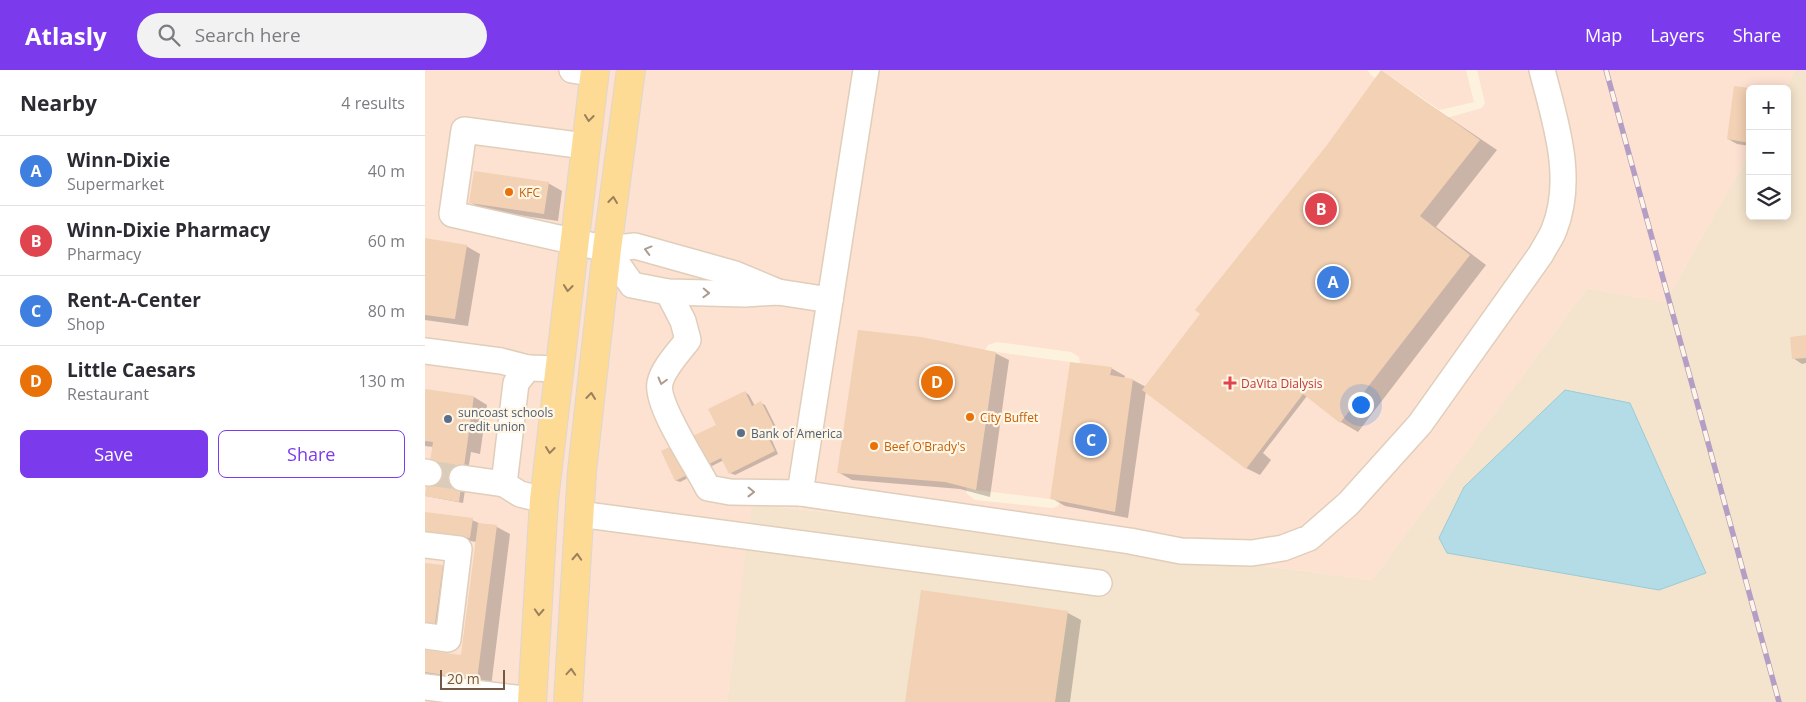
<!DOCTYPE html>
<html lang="en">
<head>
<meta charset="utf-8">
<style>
  :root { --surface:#fff; --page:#f2f2f3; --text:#2b2b33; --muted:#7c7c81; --line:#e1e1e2; --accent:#7c3aed }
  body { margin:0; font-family:"Open Sans",sans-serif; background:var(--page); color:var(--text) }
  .controls { position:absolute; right:15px; top:15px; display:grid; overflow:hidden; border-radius:8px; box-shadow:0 2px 12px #0003 }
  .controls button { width:45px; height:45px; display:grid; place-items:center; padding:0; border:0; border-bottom:1px solid var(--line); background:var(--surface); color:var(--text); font:25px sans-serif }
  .scale { position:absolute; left:15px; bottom:12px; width:65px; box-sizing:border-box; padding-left:5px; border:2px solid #735846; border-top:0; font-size:14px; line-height:18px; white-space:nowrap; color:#735846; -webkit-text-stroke:4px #fff6e5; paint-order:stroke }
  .you { position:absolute; left:935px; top:334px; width:18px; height:18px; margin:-12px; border:4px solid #fff; border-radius:50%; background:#1a73e8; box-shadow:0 0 0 8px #1a73e833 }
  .badge { display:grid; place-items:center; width:32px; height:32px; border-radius:50%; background:var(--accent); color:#fff; font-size:16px; font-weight:700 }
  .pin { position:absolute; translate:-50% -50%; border:2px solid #fff; box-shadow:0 1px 5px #0006 }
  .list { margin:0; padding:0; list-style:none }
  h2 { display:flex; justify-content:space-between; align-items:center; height:65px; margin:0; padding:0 20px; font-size:21px }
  h2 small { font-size:16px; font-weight:400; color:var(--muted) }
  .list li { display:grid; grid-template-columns:32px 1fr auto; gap:15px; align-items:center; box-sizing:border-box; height:70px; padding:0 20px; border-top:1px solid var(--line) }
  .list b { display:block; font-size:19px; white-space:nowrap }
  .list p { margin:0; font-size:16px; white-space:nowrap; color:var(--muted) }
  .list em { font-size:16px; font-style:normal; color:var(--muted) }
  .actions { display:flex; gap:10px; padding:15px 20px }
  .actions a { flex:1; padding:11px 0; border:1px solid var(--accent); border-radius:8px; text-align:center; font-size:18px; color:var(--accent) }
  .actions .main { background:var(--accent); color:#fff }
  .icon { flex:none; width:28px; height:28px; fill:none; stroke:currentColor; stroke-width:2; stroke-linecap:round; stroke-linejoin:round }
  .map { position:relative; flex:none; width:1381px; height:632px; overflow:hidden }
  header { display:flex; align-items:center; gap:30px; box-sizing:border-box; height:70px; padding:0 25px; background:var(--accent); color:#fff }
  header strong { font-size:24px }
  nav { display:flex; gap:28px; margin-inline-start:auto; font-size:18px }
  .search { width:350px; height:45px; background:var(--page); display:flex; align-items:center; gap:12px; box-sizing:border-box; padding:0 18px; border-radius:28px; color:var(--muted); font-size:19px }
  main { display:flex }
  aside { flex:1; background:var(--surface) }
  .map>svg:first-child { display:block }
  .residential { fill:#f4e4cd }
  .commercial { fill:#fde1d1; fill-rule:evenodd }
  .water { fill:#b3dce6; stroke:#99cbd8 }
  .shadow { fill:#0003 }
  .building { fill:#f2d1b5 }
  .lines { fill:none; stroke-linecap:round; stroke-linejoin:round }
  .minor-tunnel { stroke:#daccb8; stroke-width:25; stroke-dasharray:25 12; stroke-linecap:butt }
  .minor-casing { stroke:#e0cebb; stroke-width:28 }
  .major-casing { stroke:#ddd7d3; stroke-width:30 }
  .minor { stroke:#fff; stroke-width:25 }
  .major { stroke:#fddb94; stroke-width:28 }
  .rail-casing { stroke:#b59ec5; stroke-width:5.5 }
  .rail { stroke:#fff6e5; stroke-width:4; stroke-dasharray:11; stroke-linecap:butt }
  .oneway { stroke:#9c7f5d }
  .oneway2 { stroke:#ab9b90 }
  .food-dot { fill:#e8710a; stroke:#fff6e5; stroke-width:2 }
  .health-dot { fill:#e0444e; stroke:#fff6e5; stroke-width:2 }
  .service-dot { fill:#5c6f8a; stroke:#fff6e5; stroke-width:2 }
  .labels { text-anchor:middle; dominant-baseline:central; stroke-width:4.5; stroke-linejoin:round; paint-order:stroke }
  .food-label { font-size:12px; fill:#c56008; stroke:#fff6e5; text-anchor:start }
  .health-label { font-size:12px; fill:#be3a42; stroke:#fff6e5; text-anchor:start }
  .service-label { font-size:12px; fill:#4e5e75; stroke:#fff6e5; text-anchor:start }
</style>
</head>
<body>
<header>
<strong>Atlasly</strong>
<div class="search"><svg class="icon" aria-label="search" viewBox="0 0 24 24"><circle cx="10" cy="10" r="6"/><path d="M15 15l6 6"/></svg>Search here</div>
<nav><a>Map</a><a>Layers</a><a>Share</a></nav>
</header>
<main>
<aside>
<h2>Nearby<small>4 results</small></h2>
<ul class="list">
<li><span class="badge" style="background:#3f7fe0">A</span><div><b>Winn-Dixie</b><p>Supermarket</p></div><em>40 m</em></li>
<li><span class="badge" style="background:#e0444e">B</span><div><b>Winn-Dixie Pharmacy</b><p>Pharmacy</p></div><em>60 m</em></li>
<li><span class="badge" style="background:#3f7fe0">C</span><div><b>Rent-A-Center</b><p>Shop</p></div><em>80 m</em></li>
<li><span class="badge" style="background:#e8710a">D</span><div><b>Little Caesars</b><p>Restaurant</p></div><em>130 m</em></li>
</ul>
<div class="actions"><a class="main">Save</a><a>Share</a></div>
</aside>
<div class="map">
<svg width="1381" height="632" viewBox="0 0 1381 632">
  <rect width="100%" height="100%" fill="#fdf2de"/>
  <!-- residential -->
  <polygon class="residential" points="1370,0 1381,0 1381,632 302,632 326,434 580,462 947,510 1162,218 1240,232 1325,82 1325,146 1362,146 1362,19 1360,19"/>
  <!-- commercial -->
  <g class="commercial">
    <polygon points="0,0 157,0 137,157 95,632 0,632"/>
    <polygon points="183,0 194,0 130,632 120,632 132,431"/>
    <path d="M219 0H942L946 5 1009 48 1018 49 1057 38 1060 33 1052 0H1370L1360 19H1325V82L1240 232 1162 218 947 510 580 462 327 434 302 632H155L162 561 170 402 195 180ZM572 272 646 282 654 287 655 293 636 430 633 436 627 438 550 430 542 424 541 419 560 280 563 275Z"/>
    <polygon points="956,0 1041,0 1049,32 1015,40"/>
    <polygon points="571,282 645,292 625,429 551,420"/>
  </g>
  <!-- water -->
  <polygon class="water" points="1140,320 1205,333 1281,503 1234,520 1022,483 1014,468 1039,417"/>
  <!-- shadow -->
  <g class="shadow">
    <polygon points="956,2 1072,80 1011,157 1061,195 933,362 916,352 882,326 838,383 846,390 835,405 821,398 721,321 703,448 640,436 626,428 686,298 700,306 699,309 708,310 721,317 903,76"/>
    <polygon points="1325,20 1325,76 1312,74 1303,69"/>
    <polygon points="123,113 137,121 133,151 59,140 45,132"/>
    <polygon points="0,170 41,176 55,184 43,256 0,250"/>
    <polygon points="1381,267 1381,293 1377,294 1368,288"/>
    <polygon points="570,283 584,290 565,427 535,419 427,410 413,402"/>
    <polygon points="0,321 49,327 62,335 55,384 46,382 38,433 1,426 8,377 0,376"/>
    <polygon points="320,322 324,325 330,336 336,333 340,335 354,363 346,368 353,384 310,405 305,403 299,390 255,412 250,410"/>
    <polygon points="0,443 47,450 56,454 72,457 85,464 66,617 0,607 0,582 37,587 52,472 0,464"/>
    <polygon points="0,494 18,497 31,504 23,561 0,557"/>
    <polygon points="497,521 643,543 656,550 645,632 481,632"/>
  </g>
  <!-- building -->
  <g class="building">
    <polygon points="956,0 1055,70 995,146 1045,185 915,353 878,324 821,399 717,320 775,244 770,240 902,75"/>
    <polygon points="1309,16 1325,18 1325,73 1302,69"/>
    <polygon points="49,101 124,112 119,144 44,133"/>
    <polygon points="0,168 42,175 30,249 0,245"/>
    <polygon points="433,260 496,267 571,282 551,420 520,412 412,403"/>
    <polygon points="1381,265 1381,288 1367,289 1365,267"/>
    <polygon points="645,292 687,297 685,305 708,309 690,442 625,429"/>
    <polygon points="0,319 49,326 34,432 0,426 8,372 0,371"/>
    <polygon points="320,321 327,336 336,331 351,361 342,365 350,381 304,404 296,388 250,411 236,381 291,355 283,339"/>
    <polygon points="0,442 48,448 45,468 0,461"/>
    <polygon points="53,453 72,455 52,610 0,602 0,580 36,585"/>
    <polygon points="0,493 18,495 10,554 0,552"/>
    <polygon points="496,520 643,541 630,632 480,632"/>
  </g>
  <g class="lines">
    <!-- minor-tunnel -->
    <polyline class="minor-tunnel" points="4,403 37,408"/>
    <!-- minor casing -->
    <g class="minor-casing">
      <g id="minor">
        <polyline points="147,0 170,4"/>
        <polyline points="160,76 39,60 27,144 182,179 210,176 310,204 353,222"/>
        <polyline points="182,179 207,215 243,222 320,224 353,222 405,230"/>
        <path d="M243 222 258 251 263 270C254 282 238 298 235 313 230 334 272 396 283 418L305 422 375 423 705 471 756 481 827 483 858 478 884 468 923 434 995 354 1116 184C1120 176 1126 168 1129 160 1150 108 1130 51 1117 0"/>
        <polyline points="0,281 76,291 103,298"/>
        <polyline points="0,402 4,403"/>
        <polyline points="37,408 79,414"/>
        <polyline points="375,423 441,0"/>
        <polyline points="119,430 95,424 79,414 91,313 103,298 135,299"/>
        <polyline points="154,444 674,513"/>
        <polyline points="0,475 34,479 23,569 0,566"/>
        <polyline points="0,617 107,630"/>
      </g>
    </g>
    <!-- major casing -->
    <g class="major-casing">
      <g id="major">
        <polyline points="107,632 119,430 170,0"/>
        <polyline points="143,632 157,401 182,179 206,0"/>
      </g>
    </g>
    <!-- minor -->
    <use href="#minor" class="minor"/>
    <!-- major -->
    <use href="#major" class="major"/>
    <!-- rail casing -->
    <g class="rail-casing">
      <polyline id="rail" points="1181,0 1354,632"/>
    </g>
    <!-- rail -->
    <use href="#rail" class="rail"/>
  </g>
  <!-- one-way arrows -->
  <defs><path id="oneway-chevron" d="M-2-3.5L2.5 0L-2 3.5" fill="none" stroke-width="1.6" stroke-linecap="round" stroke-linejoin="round" transform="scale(1.25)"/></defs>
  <g class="oneway">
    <use href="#oneway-chevron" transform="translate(164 48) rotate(97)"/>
    <use href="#oneway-chevron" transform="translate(188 130) rotate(-83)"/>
    <use href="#oneway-chevron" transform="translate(143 218) rotate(96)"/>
    <use href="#oneway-chevron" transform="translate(166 326) rotate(-84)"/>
    <use href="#oneway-chevron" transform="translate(125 380) rotate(97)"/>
    <use href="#oneway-chevron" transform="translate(152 487) rotate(-87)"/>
    <use href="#oneway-chevron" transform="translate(114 542) rotate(93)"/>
    <use href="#oneway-chevron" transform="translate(146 602) rotate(-86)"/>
  </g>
  <g class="oneway2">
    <use href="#oneway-chevron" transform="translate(223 180) rotate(-165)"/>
    <use href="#oneway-chevron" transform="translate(281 223) rotate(2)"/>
    <use href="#oneway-chevron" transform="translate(237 311) rotate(105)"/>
    <use href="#oneway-chevron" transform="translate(326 422) rotate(1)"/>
  </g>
  <!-- markers -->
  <g class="food-dot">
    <circle cx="84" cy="122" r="5"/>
    <circle cx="545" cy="347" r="5"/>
    <circle cx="449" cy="376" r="5"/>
  </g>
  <path class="health-dot" d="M802.5 305.5h5v5h5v5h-5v5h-5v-5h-5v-5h5z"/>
  <g class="service-dot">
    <circle cx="23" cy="349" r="5"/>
    <circle cx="316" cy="363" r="5"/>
  </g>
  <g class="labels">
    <!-- food labels -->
    <g class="food-label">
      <text x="94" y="122">KFC</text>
      <text x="555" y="347">City Buffet</text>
      <text x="459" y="376">Beef O'Brady's</text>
    </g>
    <!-- health labels -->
    <g class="health-label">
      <text x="816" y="313">DaVita Dialysis</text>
    </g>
    <!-- service labels -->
    <g class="service-label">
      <text x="33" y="342">suncoast schools<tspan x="33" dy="14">credit union</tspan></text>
      <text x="326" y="363">Bank of America</text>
    </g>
  </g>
</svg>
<div class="controls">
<button>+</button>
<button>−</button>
<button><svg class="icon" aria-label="layers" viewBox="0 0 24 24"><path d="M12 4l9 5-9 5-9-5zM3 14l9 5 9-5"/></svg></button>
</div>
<div class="scale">20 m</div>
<div class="you"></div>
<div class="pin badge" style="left:908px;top:212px;background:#3f7fe0">A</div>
<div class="pin badge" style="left:896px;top:139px;background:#e0444e">B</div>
<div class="pin badge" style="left:666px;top:370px;background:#3f7fe0">C</div>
<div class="pin badge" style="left:512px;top:312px;background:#e8710a">D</div>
</div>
</main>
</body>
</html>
